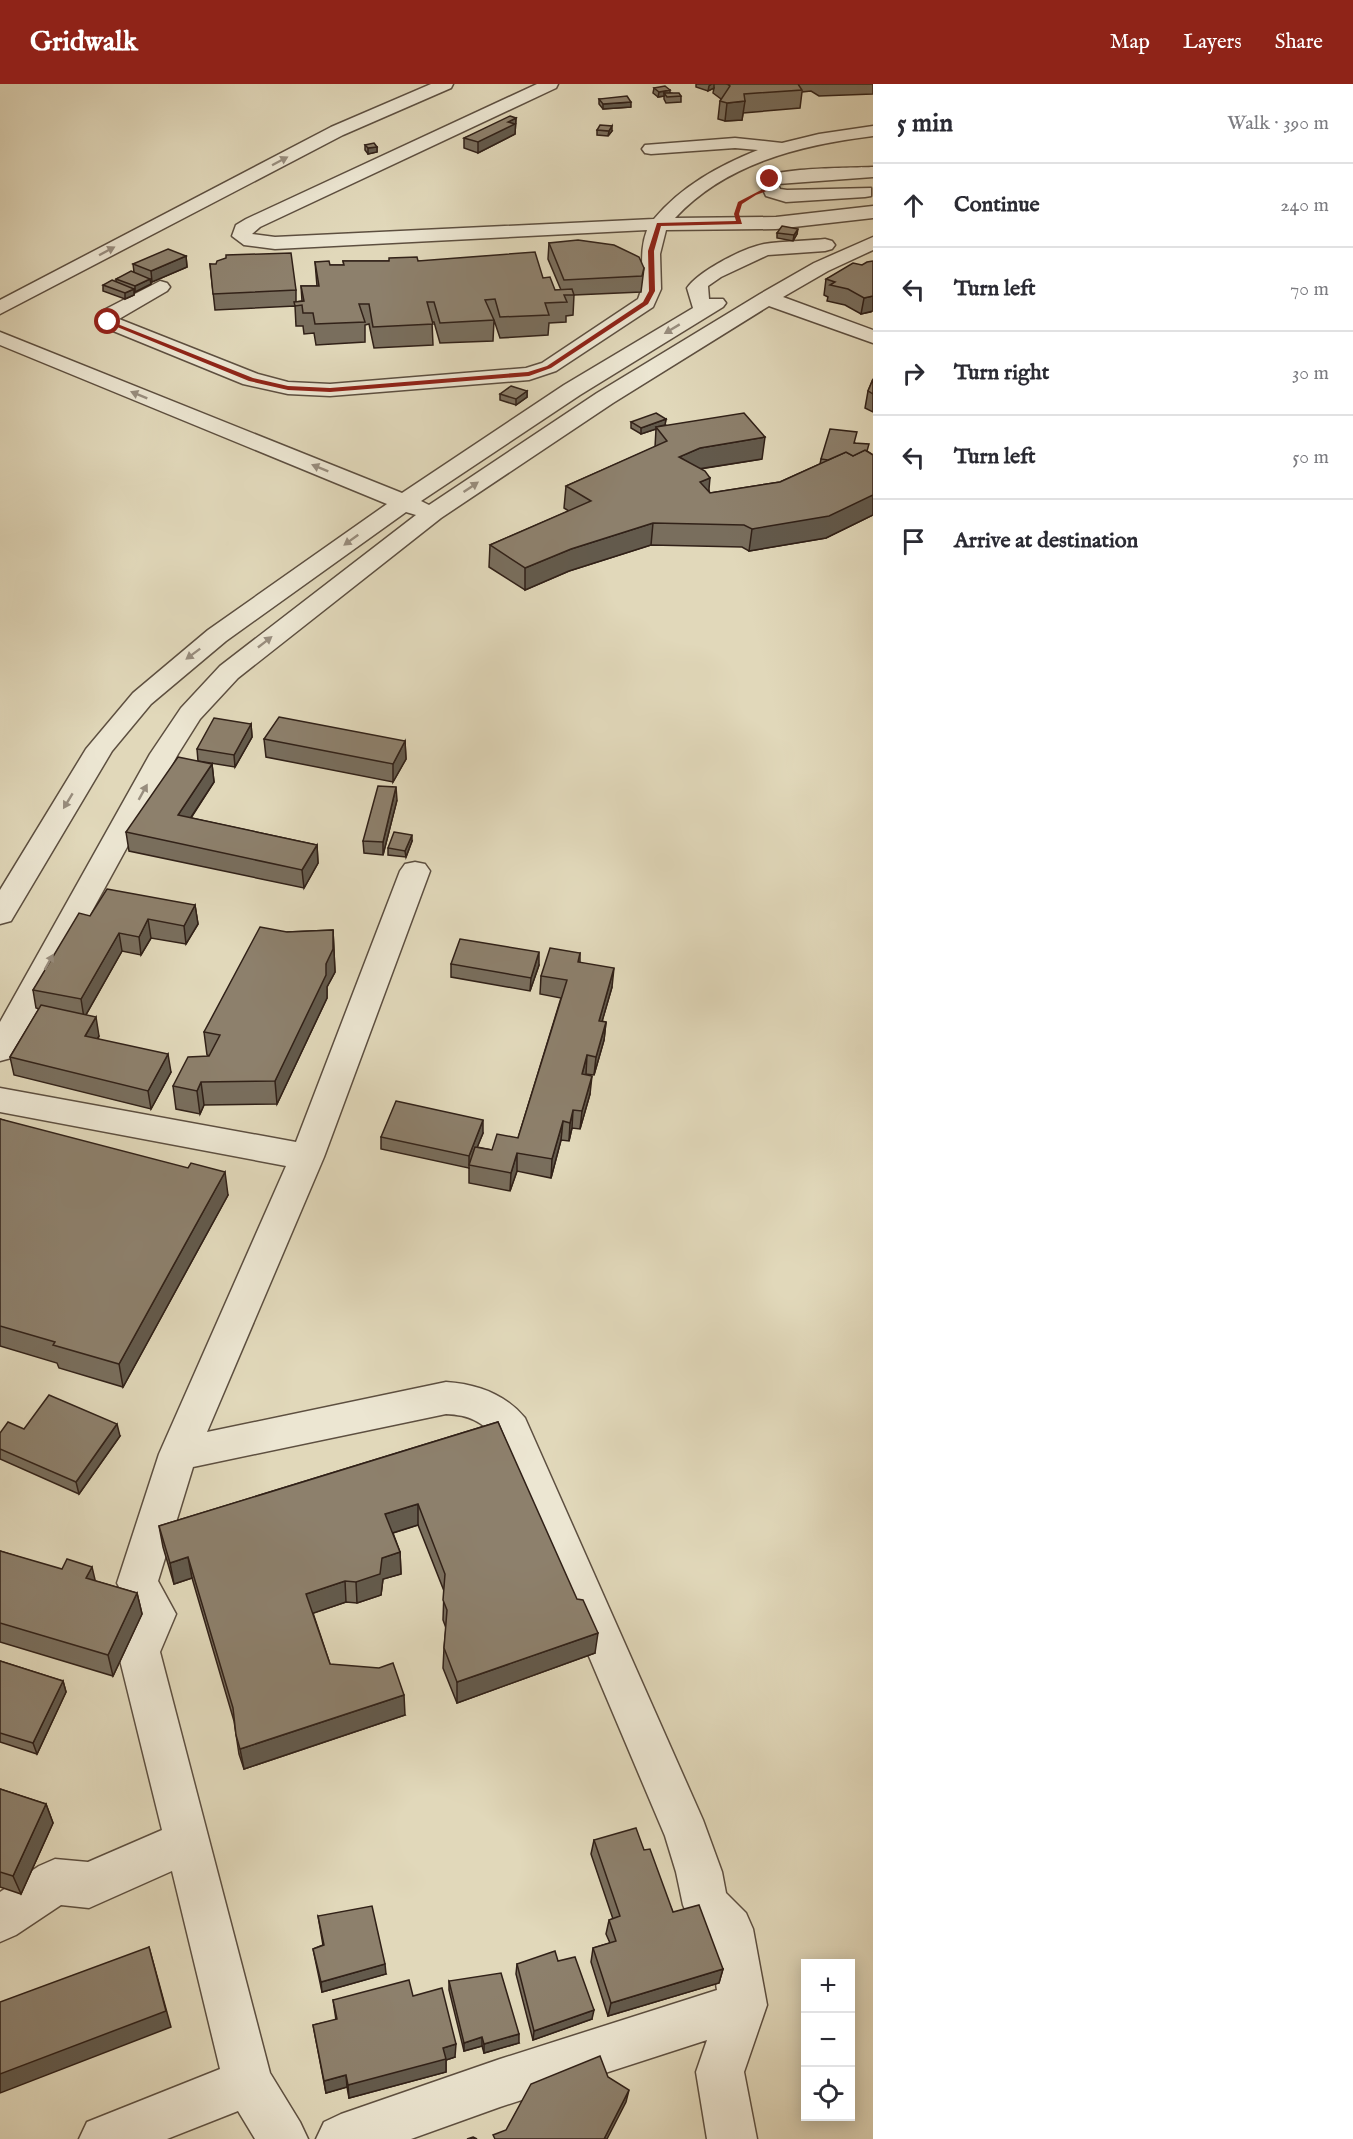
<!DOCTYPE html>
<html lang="en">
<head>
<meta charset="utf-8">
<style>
  :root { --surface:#fff; --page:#f2f2f3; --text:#2b2b33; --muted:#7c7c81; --line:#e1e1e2; --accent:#8f2418 }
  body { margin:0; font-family:"IM FELL English",serif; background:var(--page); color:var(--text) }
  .controls { position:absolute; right:18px; bottom:18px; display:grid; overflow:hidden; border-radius:0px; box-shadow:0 3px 15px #0003 }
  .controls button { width:54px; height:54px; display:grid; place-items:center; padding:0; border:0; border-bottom:2px solid var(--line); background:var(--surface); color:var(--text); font:30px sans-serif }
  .stop { position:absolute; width:18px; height:18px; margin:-14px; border:4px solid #8f2418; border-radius:50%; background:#fff }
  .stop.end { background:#8f2418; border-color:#fff; box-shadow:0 2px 6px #0008 }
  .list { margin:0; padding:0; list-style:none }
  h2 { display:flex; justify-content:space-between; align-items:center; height:78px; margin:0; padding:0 24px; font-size:26px }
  h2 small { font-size:20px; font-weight:400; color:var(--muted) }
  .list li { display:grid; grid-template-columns:39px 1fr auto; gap:18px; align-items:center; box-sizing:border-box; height:84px; padding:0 24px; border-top:2px solid var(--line) }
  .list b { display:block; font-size:22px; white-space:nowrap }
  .list em { font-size:20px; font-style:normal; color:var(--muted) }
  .icon { flex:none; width:33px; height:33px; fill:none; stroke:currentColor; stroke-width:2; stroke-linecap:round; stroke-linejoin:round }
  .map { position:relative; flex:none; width:873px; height:2055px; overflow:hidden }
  header { display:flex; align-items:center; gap:36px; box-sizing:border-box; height:84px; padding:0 30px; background:var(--accent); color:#fff }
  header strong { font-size:28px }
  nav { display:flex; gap:33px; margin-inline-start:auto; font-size:21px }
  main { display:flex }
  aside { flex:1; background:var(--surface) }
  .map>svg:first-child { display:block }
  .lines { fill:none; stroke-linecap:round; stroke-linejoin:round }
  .minor-casing { stroke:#5d4f40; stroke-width:3 }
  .minor { fill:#ece6d2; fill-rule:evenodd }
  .wall { fill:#796e5d; stroke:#312118; stroke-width:1.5 }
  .shaded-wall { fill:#635a4c; stroke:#312118; stroke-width:1.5 }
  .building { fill:#8d806c; stroke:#312118; stroke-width:1.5 }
  .oneway { fill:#988d7e }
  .route { fill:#8f2418 }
</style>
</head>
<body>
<header>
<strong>Gridwalk</strong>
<nav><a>Map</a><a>Layers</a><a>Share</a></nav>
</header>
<main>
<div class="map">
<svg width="873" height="2055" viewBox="0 0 873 2055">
  <rect width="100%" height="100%" fill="#e1d8ba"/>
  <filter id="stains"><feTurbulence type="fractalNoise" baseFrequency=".00333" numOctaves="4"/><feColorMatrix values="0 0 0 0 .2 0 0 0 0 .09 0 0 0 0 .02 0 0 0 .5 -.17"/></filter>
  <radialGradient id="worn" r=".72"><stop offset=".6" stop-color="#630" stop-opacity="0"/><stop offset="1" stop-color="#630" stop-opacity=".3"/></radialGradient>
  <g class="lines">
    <!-- minor casing -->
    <g class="minor-casing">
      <g id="minor">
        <polygon points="431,0 453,0 451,4 343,51 0,230 0,216 331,43"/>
        <path d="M537 0H558L556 4 260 143 252 150 275 153 654 135C682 102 718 82 758 66L735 64 651 70 645 69 642 65 645 61 735 54 782 59 819 50 873 42V52C801 61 726 79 675 134L776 133 873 122V134L776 145 666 146 660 170 661 205 653 223 556 287 529 296 330 312 288 310 243 300 101 242 98 238 102 227 160 197 167 199 170 203 167 207 119 235 258 290 288 298 330 300 526 284 542 279 638 215C647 195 637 172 647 146L275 165 244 161 232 152 236 141 246 135Z"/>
        <path d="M873 83V93L778 100 780 105 787 106 871 104V112L865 113 786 118 766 112 759 97C769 83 853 84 873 83Z"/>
        <path d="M873 153V166L828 187 783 213 873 246V259L769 222 613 319 441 434 238 594 200 635 178 670 16 966 11 974 0 977V938L150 670 181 624 220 582 416 431 406 428 226 557 151 620 112 667 11 837 0 840V806L86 665 133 609 208 546 387 420 0 261V248L402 409 564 301 693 224 687 204C699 187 743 164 764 160 784 157 805 157 825 155L832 157 835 161 832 165 825 167 768 171 721 193 708 202 709 215H723L726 219 723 223 580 311 421 417 429 421 597 309 760 210 814 179Z"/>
        <path d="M415 778 425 780 430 787 324 1073 207 1348 446 1298C477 1300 505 1310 525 1334L703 1736 722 1788 726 1809 746 1829 753 1845 767 1921 744 1988 757 2055H707L696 1988 707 1956 500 2023 411 2055H316L324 2038 341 2030 500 1975 717 1906 709 1856 690 1837 683 1821 676 1788 665 1752 497 1355C482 1337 469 1331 446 1330L193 1383 158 1497 176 1530 160 1568 270 1989 300 2038 308 2055H255L238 2027 167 2055H79L87 2038 220 1985 172 1787 89 1824 61 1821 16 1851 0 1858V1808L39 1782 55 1775 88 1778 162 1746 118 1568 134 1532 117 1499 159 1370 286 1082 0 1028V1004L296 1058 400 787 405 780Z"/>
      </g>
    </g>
    <!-- minor -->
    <use href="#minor" class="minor"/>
  </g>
  <!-- wall -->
  <g class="wall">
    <polygon points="696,0 873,0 873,10 819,12 811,7 802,8 800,24 743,29 742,36 725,37 718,35 720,17 721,15 713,9 714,4 708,7 696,3"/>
    <polygon points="654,4 681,12 681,18 666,19 664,15 664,12 658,13 653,9"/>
    <polygon points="599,15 631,23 603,25 599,20"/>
    <polygon points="516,34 515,50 478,69 464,64 464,54"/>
    <polygon points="597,46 612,47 608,52 597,51"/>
    <polygon points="365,61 377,63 377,68 368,70 365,66"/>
    <polygon points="777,149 797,150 793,157 777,154"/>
    <polygon points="549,159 644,184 641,208 574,211 573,231 566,232 566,238 549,239 548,251 500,254 494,236 493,257 440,259 434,238 432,238 433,261 374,264 369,240 365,241 365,258 316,261 314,249 304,250 303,242 296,242 295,222 215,226 210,180 296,206 296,218 302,217 301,202 317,202 315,178 330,181 344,181 343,177 418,177 543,194 555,206 561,206 548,175"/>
    <polygon points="186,172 187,183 152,198 151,198 151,200 135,208 134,207 134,211 125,215 103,207 103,201 116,198 116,195 134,188 133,180"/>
    <polygon points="862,181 871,228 861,230 845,221 827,217 828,213 824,211 826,195"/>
    <polygon points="873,295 873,328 865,324 868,307"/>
    <polygon points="527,307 527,313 516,321 500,316 500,310"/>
    <polygon points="666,335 665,341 762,375 700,385 710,409 780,398 820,380 821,375 855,359 873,371 873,431 826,454 749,467 742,463 651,461 569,487 525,506 489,483 490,461 569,427 564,424 566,402 655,363 656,345 641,350 631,344 631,338"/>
    <polygon points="251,640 252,653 235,683 198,677 197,665"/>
    <polygon points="264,655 405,657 406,675 393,698 266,673"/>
    <polygon points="212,680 214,698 191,734 317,761 318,779 304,804 129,767 126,748"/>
    <polygon points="397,716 383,771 364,769 363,757"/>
    <polygon points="412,757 406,773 388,771 388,764"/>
    <polygon points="195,821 198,840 186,860 151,854 141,871 122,867 86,931 99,952 98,955 171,988 151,1025 14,991 10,973 39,925 36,924 33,906 90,832"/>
    <polygon points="333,846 335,888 327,903 327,914 277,1020 204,1021 200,1030 176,1025 173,1002 210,972 207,971 204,948 287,848"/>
    <polygon points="580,869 580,879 612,903 602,937 606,938 604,956 594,991 586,990 586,991 590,1010 580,1045 572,1044 569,1057 561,1056 551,1094 517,1087 510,1107 469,1099 469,1084 381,1065 381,1053 483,1049 477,1063 492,1066 518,1054 561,914 540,910 541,892"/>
    <polygon points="451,880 539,881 530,907 451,893"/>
    <polygon points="0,1035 228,1111 123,1303 59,1284 57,1279 0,1262"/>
    <polygon points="498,1338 595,1569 457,1619 443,1584 444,1564 446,1544 443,1536 444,1507 418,1441 393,1449 400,1468 401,1490 383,1495 381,1511 357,1519 346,1518 313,1529 330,1580 405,1631 244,1685 239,1670 234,1637 192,1494 174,1500 163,1463 159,1442"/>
    <polygon points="24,1345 120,1352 79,1410 0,1375 0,1349"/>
    <polygon points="0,1467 95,1497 137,1509 142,1530 113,1592 0,1558"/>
    <polygon points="0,1577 63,1597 66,1608 37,1670 0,1658"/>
    <polygon points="0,1705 46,1720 53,1739 21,1810 0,1803"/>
    <polygon points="594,1756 644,1766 673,1828 723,1885 719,1899 608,1932 591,1878 593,1864 610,1859 606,1850 609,1836 613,1835 591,1770"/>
    <polygon points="318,1832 386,1890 322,1908 313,1865 323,1861"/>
    <polygon points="558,1877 592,1935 533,1956 516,1890 517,1880"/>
    <polygon points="449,1897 519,1959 484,1969 482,1962 464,1967 449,1906"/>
    <polygon points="413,1912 455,1973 446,1976 446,1988 349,2014 347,2003 326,2009 313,1941 336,1936 333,1916"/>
  </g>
  <!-- shaded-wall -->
  <g class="shaded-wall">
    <polygon points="712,0 714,0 714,4 708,7 709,2"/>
    <polygon points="670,6 670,11 664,9 664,12 658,13 659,8"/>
    <polygon points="745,17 742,36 725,37 727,19"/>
    <polygon points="631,18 631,23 603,25 603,20"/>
    <polygon points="516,34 515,50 478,69 478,58 508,38"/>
    <polygon points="612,42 612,47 608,52 609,47"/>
    <polygon points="377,63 377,68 368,70 368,64"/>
    <polygon points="798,145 797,150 793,157 794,151"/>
    <polygon points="186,172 187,183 152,198 151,187"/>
    <polygon points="150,195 151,200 135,208 135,202"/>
    <polygon points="134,205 134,211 125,215 125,209"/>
    <polygon points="873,212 873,227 861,230 864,214"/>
    <polygon points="527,307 527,313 516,321 516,315"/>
    <polygon points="666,335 665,341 656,343 656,345 641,350 641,344"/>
    <polygon points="765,353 762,375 698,385 679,373 700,364"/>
    <polygon points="710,394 708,416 700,398"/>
    <polygon points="873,411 873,431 826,454 749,467 752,445"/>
    <polygon points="653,439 651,461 569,487 525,506 525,484 571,465"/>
    <polygon points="251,640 252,653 235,683 234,671"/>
    <polygon points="405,657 406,675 393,698 393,680"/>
    <polygon points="212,680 214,698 180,750 178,731"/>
    <polygon points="396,703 397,716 383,771 383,758"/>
    <polygon points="412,751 412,757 406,773 405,767"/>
    <polygon points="317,761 318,779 304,804 302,786"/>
    <polygon points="195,821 198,840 186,860 184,842"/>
    <polygon points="148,835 151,854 141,871 139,853"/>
    <polygon points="333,846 335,888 327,903 327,914 277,1020 275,997 326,880"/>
    <polygon points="119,849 122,867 84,934 81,915"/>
    <polygon points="539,868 539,881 530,907 531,894"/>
    <polygon points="614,884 612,903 597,955 599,937"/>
    <polygon points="96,933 99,952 88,970 85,952"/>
    <polygon points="606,938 604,956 594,991 596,973"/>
    <polygon points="168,970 171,988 151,1025 148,1007"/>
    <polygon points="587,971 586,990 580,1009 582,990"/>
    <polygon points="592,992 590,1010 580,1045 582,1027"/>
    <polygon points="201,998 204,1021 200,1030 197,1007"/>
    <polygon points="573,1026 572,1044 569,1057 570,1039"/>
    <polygon points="483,1036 483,1049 470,1081 469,1081 469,1085 469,1072"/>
    <polygon points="563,1037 561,1056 551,1094 552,1075"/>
    <polygon points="517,1069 517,1087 510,1107 511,1089"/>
    <polygon points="225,1088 228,1111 123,1303 119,1280"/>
    <polygon points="117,1340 120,1352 79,1410 76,1398"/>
    <polygon points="418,1420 418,1441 386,1451 385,1430"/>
    <polygon points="400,1468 401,1490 383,1495 381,1511 357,1519 356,1498 382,1474"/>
    <polygon points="188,1473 192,1494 174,1500 170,1479"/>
    <polygon points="92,1483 97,1504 86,1494"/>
    <polygon points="345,1497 346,1518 308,1531 306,1510"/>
    <polygon points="137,1509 142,1530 113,1592 108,1571"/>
    <polygon points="598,1549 595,1569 457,1619 457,1598"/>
    <polygon points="63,1597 66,1608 37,1670 33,1659"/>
    <polygon points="404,1611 405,1631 244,1685 240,1665"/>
    <polygon points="46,1720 53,1739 21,1810 13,1792"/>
    <polygon points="149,1863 171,1943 0,2009 0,1990"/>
    <polygon points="385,1880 386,1890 322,1908 321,1898"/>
    <polygon points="723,1885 719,1899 608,1932 611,1919"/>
    <polygon points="594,1926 592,1935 533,1956 534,1947"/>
    <polygon points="519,1950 519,1959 484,1969 484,1960"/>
    <polygon points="482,1953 482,1962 464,1967 464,1959"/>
    <polygon points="456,1960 455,1973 446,1976 446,1988 349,2014 348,2001 443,1964"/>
    <polygon points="346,1991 347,2003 326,2009 324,1997"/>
    <polygon points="629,2006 626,2018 607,2055 604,2055"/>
  </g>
  <!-- building -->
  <g class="building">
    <polygon points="727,0 798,0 802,6 744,10 745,17 727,19 720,17 730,2"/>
    <polygon points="665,2 670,6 659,8 654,4"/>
    <polygon points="664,9 679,9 681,12 667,13"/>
    <polygon points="627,12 631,18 603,20 599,15"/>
    <polygon points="510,32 516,34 508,38 515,40 478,58 464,54"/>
    <polygon points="600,41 612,42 609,47 597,46"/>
    <polygon points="374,59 377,63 368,64 365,61"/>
    <polygon points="782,142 798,145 794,151 777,149"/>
    <polygon points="578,156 614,161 639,173 644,184 642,192 564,196 549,159"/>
    <polygon points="168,165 186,172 151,187 133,180"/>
    <polygon points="535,168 543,194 550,193 555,206 572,205 574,211 564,211 567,218 545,219 549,231 500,233 495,215 485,216 494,236 440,239 434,218 427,218 433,240 373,243 369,220 359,220 365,238 315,240 313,229 303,229 302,221 295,222 294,218 304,217 301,202 319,202 315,178 329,177 330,181 344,181 343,177 389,177 389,174 417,173 418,177"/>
    <polygon points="291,169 296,206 213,210 210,180 216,180 217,177 226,174 226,171"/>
    <polygon points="873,177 873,212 864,214 848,205 830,201 835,198 826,195 853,179 862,181 867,178"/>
    <polygon points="131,187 150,195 135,202 116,195"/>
    <polygon points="112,196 134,205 125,209 103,201"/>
    <polygon points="873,295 873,310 868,307"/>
    <polygon points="511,302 527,307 516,315 500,310"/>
    <polygon points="656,329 666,335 641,344 631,338"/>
    <polygon points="744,329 765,353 700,364 679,373 705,387 710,394 700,398 710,409 780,398 846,368 853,372 865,366 873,371 873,411 829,432 752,445 744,441 653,439 571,465 525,484 490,461 591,417 566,402 667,357 656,343"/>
    <polygon points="830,345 857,348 854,359 869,360 867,367 865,366 853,372 846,368 828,376 821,375"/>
    <polygon points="279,633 405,657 393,680 264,655"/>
    <polygon points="214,634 251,640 234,671 197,665"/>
    <polygon points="178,673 212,680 178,731 317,761 302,786 126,748"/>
    <polygon points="378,702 396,703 383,758 363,757"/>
    <polygon points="394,748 412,751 405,767 388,764"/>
    <polygon points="107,805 195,821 184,842 148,835 139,853 119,849 81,915 33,906 79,829 90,832"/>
    <polygon points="260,843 287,848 333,846 333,865 326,880 326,891 275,997 201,998 197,1007 173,1002 188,973 209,972 220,951 204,948"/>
    <polygon points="460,855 539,868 531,894 451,880"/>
    <polygon points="550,864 580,869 578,878 614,884 599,937 606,938 596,973 587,971 582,990 592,992 582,1027 573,1026 570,1039 563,1037 552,1075 517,1069 511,1089 469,1081 475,1063 492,1066 497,1050 518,1054 567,896 541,892"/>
    <polygon points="41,921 96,933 85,952 168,970 148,1007 10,973"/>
    <polygon points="396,1017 483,1036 469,1072 381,1053"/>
    <polygon points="0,1035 188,1084 191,1079 225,1088 119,1280 53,1261 55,1258 0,1242"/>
    <polygon points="49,1311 117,1340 76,1398 0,1365 0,1349 8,1338 24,1345"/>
    <polygon points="498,1338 577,1515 583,1516 598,1549 457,1598 444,1564 447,1526 443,1516 445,1490 418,1420 385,1430 400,1468 382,1474 380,1490 356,1498 345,1497 306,1510 330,1580 379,1584 393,1579 404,1611 240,1665 236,1651 233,1624 188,1473 170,1479 159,1442"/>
    <polygon points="0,1467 62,1485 67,1475 92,1483 86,1494 137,1509 108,1571 0,1539"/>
    <polygon points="0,1577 63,1597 33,1659 0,1649"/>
    <polygon points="0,1705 46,1720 13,1792 0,1788"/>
    <polygon points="636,1744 644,1766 650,1765 673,1828 699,1821 723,1885 611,1919 593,1864 616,1857 609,1836 620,1832 594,1756"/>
    <polygon points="372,1822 385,1880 321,1898 313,1865 324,1861 318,1832"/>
    <polygon points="149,1863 166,1927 0,1990 0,1918"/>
    <polygon points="555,1867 558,1877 575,1873 594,1926 534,1947 517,1880"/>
    <polygon points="501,1889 519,1950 484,1960 482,1953 464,1959 449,1897"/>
    <polygon points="409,1896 413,1912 442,1904 456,1960 443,1964 446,1975 348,2001 346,1991 324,1997 313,1941 337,1935 333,1916"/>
    <polygon points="600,1972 608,1993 629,2006 604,2055 495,2055 493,2051 506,2046 531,2000"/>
    <polygon points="473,2053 477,2055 467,2055"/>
  </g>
  <!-- one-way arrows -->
  <defs><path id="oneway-solid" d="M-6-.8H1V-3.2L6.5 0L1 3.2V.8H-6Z" transform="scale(1.5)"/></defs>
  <g class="oneway">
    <use href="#oneway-solid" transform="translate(280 77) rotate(-28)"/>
    <use href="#oneway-solid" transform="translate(107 167) rotate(-28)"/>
    <use href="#oneway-solid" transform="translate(672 245) rotate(149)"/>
    <use href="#oneway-solid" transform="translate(139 311) rotate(-158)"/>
    <use href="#oneway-solid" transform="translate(320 384) rotate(-158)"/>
    <use href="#oneway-solid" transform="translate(471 403) rotate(-34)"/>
    <use href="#oneway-solid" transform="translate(351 456) rotate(144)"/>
    <use href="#oneway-solid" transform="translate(265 558) rotate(-38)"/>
    <use href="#oneway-solid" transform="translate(193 570) rotate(143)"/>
    <use href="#oneway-solid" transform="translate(143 708) rotate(-61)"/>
    <use href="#oneway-solid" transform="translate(68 717) rotate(121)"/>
    <use href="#oneway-solid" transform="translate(49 878) rotate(-61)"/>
  </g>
  <!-- route -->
  <polygon class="route" points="768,94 773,95 770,98 772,105 756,111 742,120 739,130 742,140 661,142 654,167 655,207 648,220 551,284 529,292 330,308 288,306 249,297 105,238 110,237 253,294 288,302 330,304 528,288 547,282 643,218 649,207 648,167 657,139 736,137 734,130 738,118 767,103 765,97"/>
  <rect width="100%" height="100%" filter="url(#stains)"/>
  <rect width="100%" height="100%" fill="url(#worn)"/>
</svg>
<div class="controls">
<button>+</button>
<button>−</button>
<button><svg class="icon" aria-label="locate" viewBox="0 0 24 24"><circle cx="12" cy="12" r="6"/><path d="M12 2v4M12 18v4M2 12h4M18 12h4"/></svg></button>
</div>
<div class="stop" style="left:108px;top:238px"></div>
<div class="stop end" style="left:770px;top:95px"></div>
</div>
<aside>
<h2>5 min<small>Walk · 390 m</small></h2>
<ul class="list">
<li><svg class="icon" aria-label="ahead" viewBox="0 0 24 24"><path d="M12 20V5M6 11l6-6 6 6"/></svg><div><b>Continue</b></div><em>240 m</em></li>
<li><svg class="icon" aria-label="left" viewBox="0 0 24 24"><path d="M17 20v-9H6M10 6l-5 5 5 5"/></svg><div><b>Turn left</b></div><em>70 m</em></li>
<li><svg class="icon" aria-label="right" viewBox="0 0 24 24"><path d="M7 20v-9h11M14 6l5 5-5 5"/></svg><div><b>Turn right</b></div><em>30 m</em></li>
<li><svg class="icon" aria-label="left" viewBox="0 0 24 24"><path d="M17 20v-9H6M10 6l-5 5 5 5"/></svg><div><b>Turn left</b></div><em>50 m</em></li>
<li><svg class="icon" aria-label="arrive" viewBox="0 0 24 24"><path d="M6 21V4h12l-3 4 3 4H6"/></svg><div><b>Arrive at destination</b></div></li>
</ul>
</aside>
</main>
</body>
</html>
